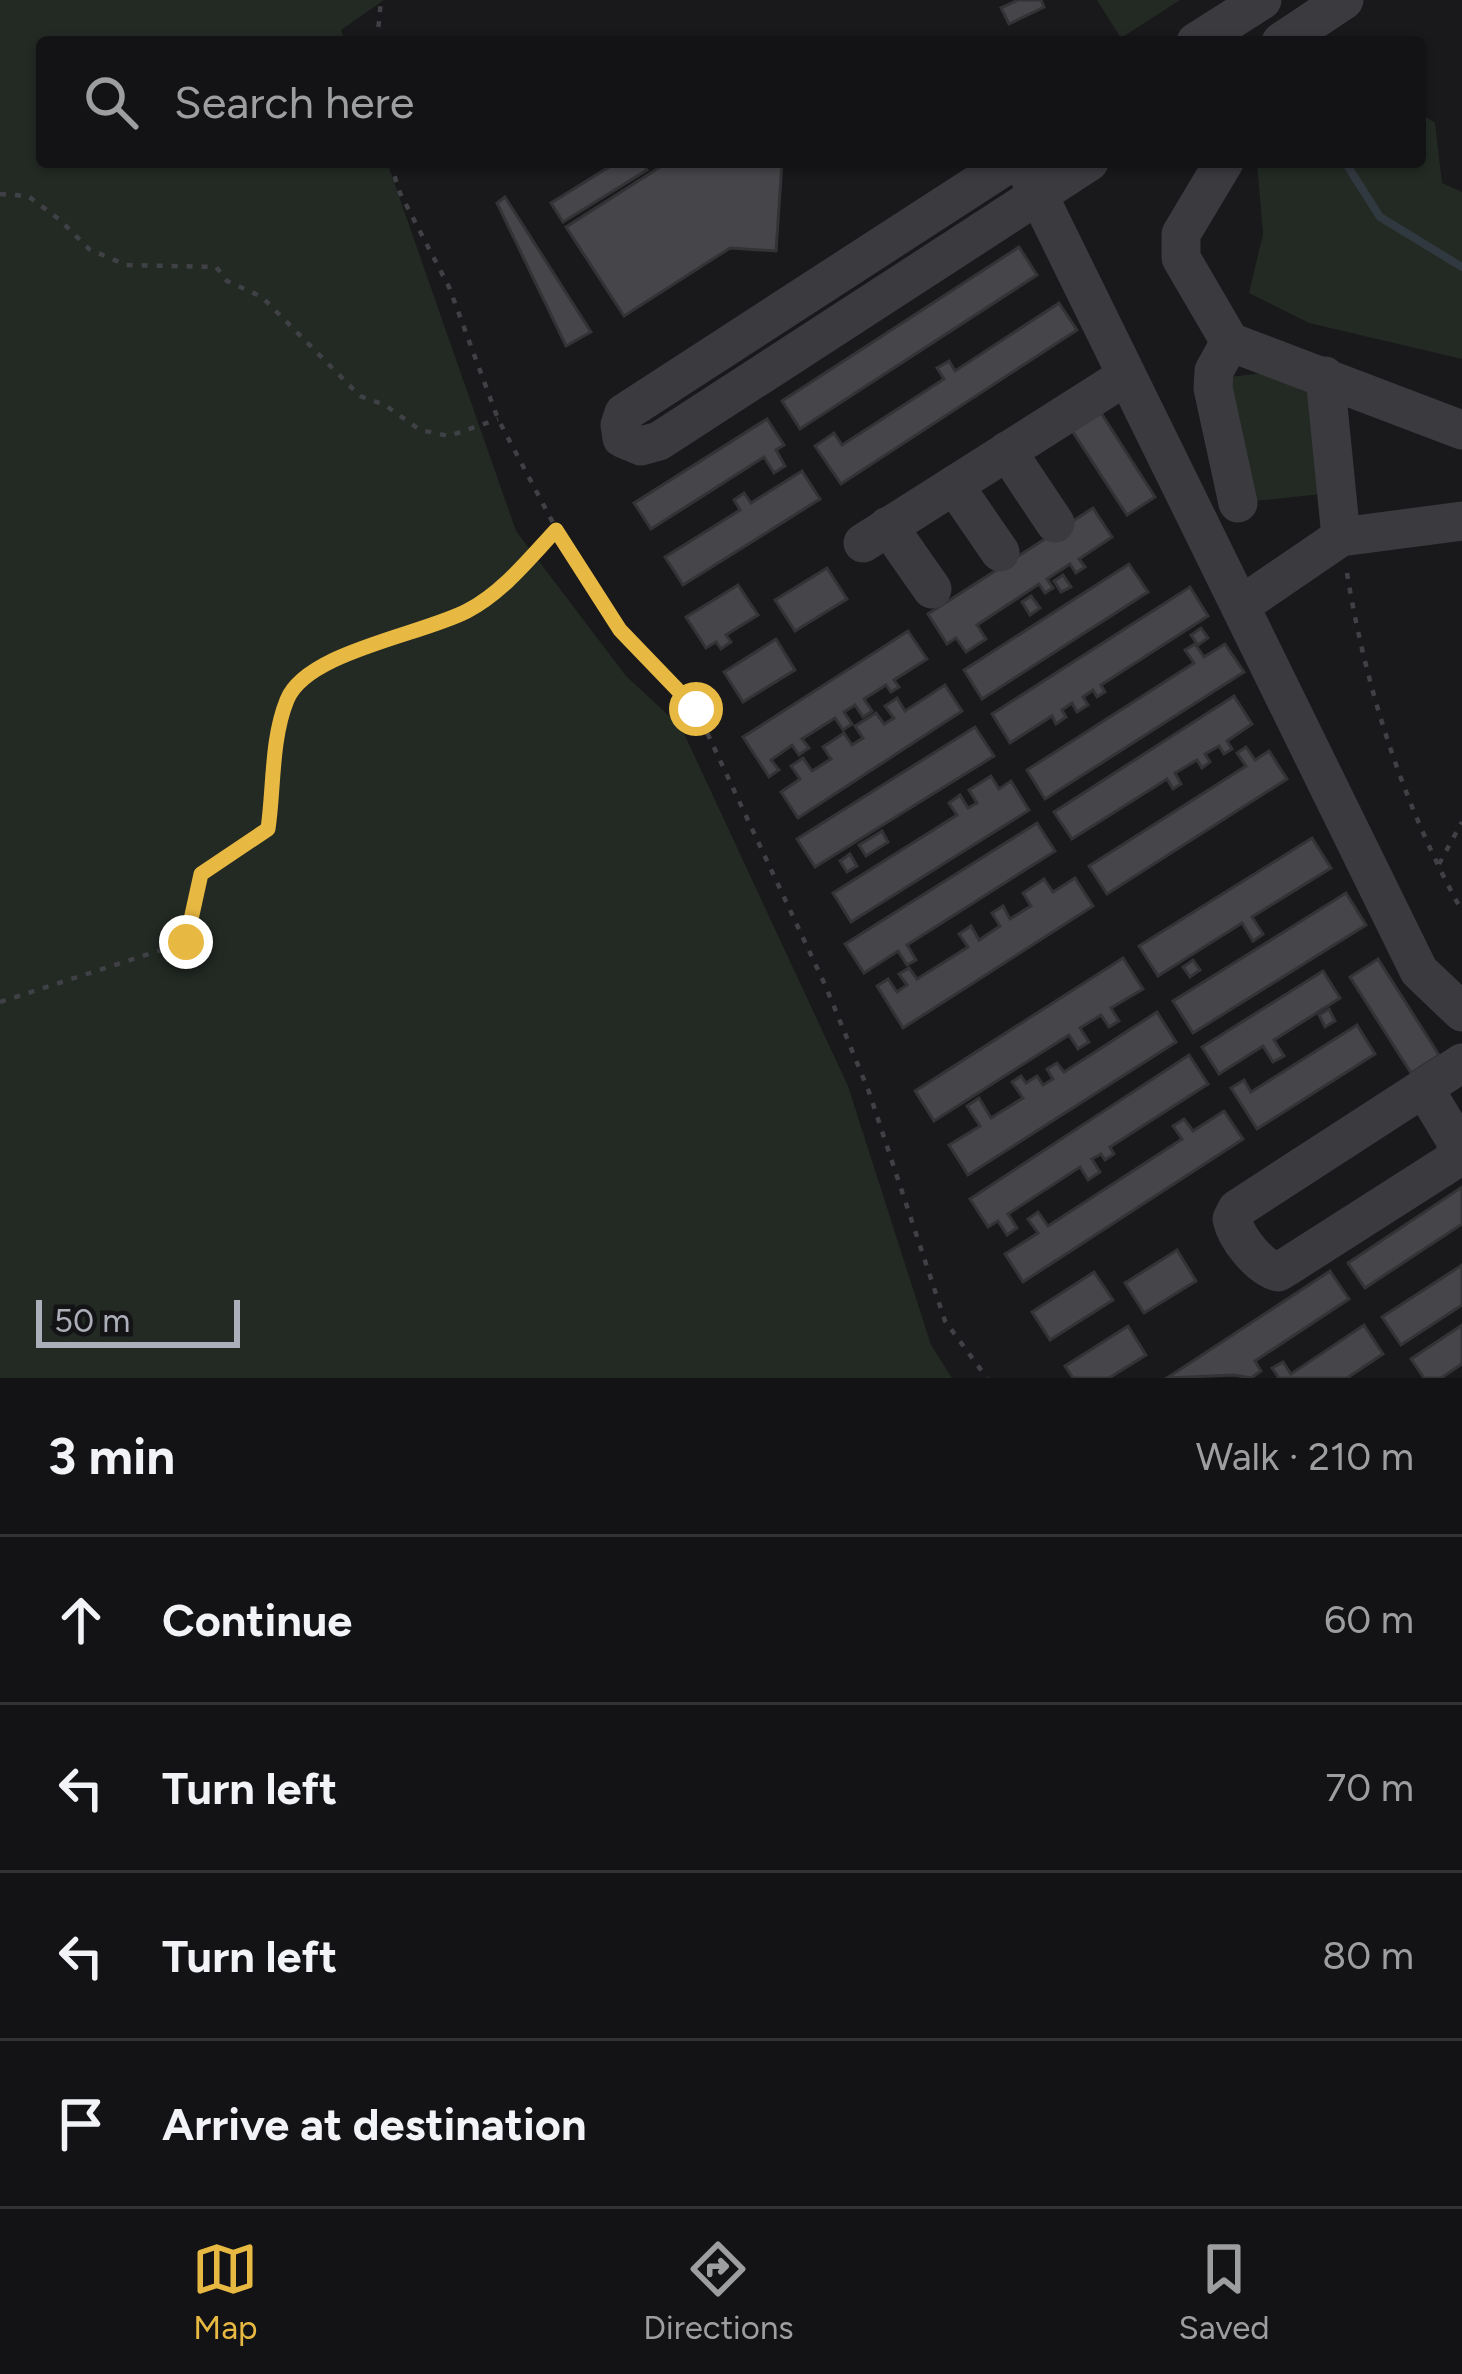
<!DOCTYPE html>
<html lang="en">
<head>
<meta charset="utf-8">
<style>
  :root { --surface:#131214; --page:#202022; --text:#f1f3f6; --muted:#9d9ea0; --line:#323234; --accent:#e8b942 }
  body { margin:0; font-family:Figtree,sans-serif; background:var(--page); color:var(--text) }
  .scale { position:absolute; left:36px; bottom:30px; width:204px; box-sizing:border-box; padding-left:12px; border:6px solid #acafb9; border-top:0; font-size:33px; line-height:42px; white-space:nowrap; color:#acafb9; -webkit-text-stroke:9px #141315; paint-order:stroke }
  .stop { position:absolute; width:36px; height:36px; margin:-27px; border:9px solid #e8b942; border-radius:50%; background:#fff }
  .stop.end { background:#e8b942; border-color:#fff; box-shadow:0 3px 12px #0008 }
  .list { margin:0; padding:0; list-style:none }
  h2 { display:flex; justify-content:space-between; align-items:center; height:156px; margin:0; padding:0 48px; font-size:51px }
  h2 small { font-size:39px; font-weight:400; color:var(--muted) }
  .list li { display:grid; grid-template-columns:78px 1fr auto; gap:36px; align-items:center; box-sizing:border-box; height:168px; padding:0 48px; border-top:3px solid var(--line) }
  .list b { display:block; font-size:45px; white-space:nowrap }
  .list em { font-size:39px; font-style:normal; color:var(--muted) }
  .icon { flex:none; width:66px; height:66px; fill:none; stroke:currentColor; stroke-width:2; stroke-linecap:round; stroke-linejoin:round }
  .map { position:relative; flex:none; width:1462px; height:1378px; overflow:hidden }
  .search { position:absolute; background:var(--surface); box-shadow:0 3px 9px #0004; left:36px; right:36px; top:36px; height:132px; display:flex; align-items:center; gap:30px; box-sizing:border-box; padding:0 42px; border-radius:12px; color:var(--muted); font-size:45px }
  .sheet { height:828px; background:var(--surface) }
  nav { display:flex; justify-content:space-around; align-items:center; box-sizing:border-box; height:168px; border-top:3px solid var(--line); background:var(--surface); font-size:33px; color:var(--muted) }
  nav a { display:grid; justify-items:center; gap:6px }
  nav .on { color:var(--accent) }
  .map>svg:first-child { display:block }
  .green { fill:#232a24 }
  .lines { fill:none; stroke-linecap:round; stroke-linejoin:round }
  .stream { stroke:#313940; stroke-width:8 }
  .building { fill:#46464a; stroke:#333336; stroke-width:3 }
  .path { stroke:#404146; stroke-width:4.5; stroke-dasharray:6 9; stroke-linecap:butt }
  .minor { stroke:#3a3a3f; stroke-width:39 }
  .route { stroke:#e8b942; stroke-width:15 }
</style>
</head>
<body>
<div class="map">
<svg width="1462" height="1378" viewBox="0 0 1462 1378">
  <rect width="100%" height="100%" fill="#19181a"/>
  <!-- green -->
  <g class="green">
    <polygon points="0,0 384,0 341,30 345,42 42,42 42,162 387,162 516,531 626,676 681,727 848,1086 931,1345 952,1378 0,1378"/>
    <polygon points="1097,0 1180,0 1121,38"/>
    <polygon points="1420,113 1435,123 1442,183 1462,192 1462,359 1309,323 1249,293 1263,234 1257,162 1420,162"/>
    <polygon points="1305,368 1322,494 1245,502 1229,377"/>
  </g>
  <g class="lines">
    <!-- stream -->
    <polyline class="stream" points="1345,162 1380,217 1462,267"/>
  </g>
  <!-- building -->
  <g class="building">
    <polygon points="1018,0 1041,0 1044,7 1009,24 1001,8"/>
    <polygon points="617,162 642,162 647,170 563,222 551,203"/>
    <polygon points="668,162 782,162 776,251 730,248 624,316 566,227"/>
    <polygon points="505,197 591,332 566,346 497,203"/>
    <polygon points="1019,247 1037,275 800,429 782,401"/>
    <polygon points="1059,303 1077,330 841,484 815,446 834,433 842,445 944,379 937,368 949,361 955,371"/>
    <polygon points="1094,402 1155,497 1127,515 1065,420"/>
    <polygon points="767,419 784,445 776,450 785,466 774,473 764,457 651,529 634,503"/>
    <polygon points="802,471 820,499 683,585 665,557 740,510 734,500 744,493 751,503"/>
    <polygon points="1093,508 1112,537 1079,559 1085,567 1076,573 1070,564 1047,579 1053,588 1045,593 1039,584 977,625 986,639 966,652 956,638 947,644 928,614"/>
    <polygon points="1129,564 1148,592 982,699 964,670"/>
    <polygon points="827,568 847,599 795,631 775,600"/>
    <polygon points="1063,575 1071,587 1061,592 1054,581"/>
    <polygon points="738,585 758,615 726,635 731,642 721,649 716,642 706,648 686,617"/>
    <polygon points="1190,587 1208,616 1101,685 1105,692 1097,697 1093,690 1083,697 1088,705 1077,712 1072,703 1062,710 1066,717 1056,724 1052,716 1010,743 992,714"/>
    <polygon points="1031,596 1040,608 1030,615 1022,602"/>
    <polygon points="1201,628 1208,638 1198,645 1191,635"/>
    <polygon points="908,631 927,659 894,680 899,687 891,692 886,685 864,699 872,711 863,717 855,705 844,712 852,724 843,730 835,718 802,739 809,748 799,755 792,745 771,760 779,770 769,777 743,737"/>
    <polygon points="776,639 795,670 743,702 724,672"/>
    <polygon points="1195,644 1204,657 1225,644 1244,672 1045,799 1027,770 1194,663 1185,650"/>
    <polygon points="945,685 962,711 798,818 781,792 800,779 791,766 803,758 812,771 831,759 823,747 844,733 852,745 863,738 855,726 876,713 884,724 894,718 885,706 897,698 905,711"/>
    <polygon points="1234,696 1252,724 1227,741 1232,749 1224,754 1219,746 1205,754 1210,762 1202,768 1197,760 1175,773 1181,784 1173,789 1167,779 1072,839 1054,812"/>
    <polygon points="975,727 994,756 815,867 797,839"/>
    <polygon points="1246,747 1255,760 1269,751 1287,779 1107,894 1089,866 1246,766 1237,753"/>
    <polygon points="991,776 999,789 1011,781 1029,810 851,922 833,893 957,815 949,803 960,795 968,808 977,803 969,790"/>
    <polygon points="1037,823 1055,851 907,945 916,960 907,965 898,951 864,973 845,944"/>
    <polygon points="882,831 888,842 866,856 859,845"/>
    <polygon points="1312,838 1331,868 1252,917 1263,934 1253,941 1242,923 1158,976 1139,946"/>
    <polygon points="850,854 857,866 847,872 840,861"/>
    <polygon points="1075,878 1093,906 903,1028 877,986 888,979 897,992 907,985 899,974 909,968 917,979 968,947 959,934 971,926 979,940 1000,926 992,913 1003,906 1010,919 1031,906 1023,893 1044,879 1053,892"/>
    <polygon points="1346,893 1366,925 1193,1033 1173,1001"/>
    <polygon points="1123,958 1143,989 1111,1008 1119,1021 1109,1027 1101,1015 1080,1028 1089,1042 1078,1049 1069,1035 934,1121 915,1091"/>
    <polygon points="1378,959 1439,1055 1411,1073 1350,977"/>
    <polygon points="1193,960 1200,970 1190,977 1183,967"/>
    <polygon points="1323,971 1340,998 1274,1040 1284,1056 1273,1062 1263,1046 1219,1074 1202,1047"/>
    <polygon points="1329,1009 1335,1021 1325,1027 1319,1015"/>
    <polygon points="1157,1012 1176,1042 968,1175 949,1145 980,1126 967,1106 979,1098 991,1118 1023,1098 1012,1082 1021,1076 1026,1083 1037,1076 1043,1085 1053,1079 1047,1069 1057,1063 1064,1072"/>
    <polygon points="1357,1025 1375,1054 1257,1129 1231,1088 1244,1080 1251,1092"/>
    <polygon points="1189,1055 1208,1084 1110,1147 1114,1154 1105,1160 1101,1154 1092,1159 1100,1172 1088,1180 1080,1167 1008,1214 1017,1228 1007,1235 998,1221 988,1227 970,1199"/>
    <polygon points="1224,1111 1243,1139 1023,1282 1005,1254 1038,1233 1028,1219 1038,1212 1048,1226 1182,1139 1173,1126 1184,1119 1193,1131"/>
    <polygon points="1462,1187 1462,1224 1365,1288 1348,1263"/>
    <polygon points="1177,1250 1196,1281 1144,1313 1125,1283"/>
    <polygon points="1462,1265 1462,1305 1401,1345 1382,1317"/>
    <polygon points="1330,1271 1349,1299 1255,1361 1261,1371 1251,1378 1234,1375 1167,1378"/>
    <polygon points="1094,1272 1113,1300 1050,1340 1032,1312"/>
    <polygon points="1364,1325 1383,1354 1347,1378 1279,1378 1272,1368 1283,1362 1291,1374"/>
    <polygon points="1462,1325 1462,1364 1441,1378 1424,1378 1411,1359"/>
    <polygon points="1128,1326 1146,1355 1109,1378 1073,1378 1065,1366"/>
  </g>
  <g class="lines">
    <!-- path -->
    <g class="path">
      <polyline points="377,42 381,0"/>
      <polyline points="390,162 400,193 449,287 498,419 568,551 620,630 696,709 826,987 869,1092 945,1321 987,1378"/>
      <polyline points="0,194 28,196 60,220 89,249 126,265 216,267 227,281 262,297 360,396 385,405 420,430 449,436 498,419"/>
      <path d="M1347 573C1366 690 1404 807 1462 911"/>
      <polyline points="1439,864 1462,822"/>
      <path d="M0 1002 186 942 201 874 268 829C274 788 271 738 287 700 306 652 422 635 467 611 502 593 530 558 557 530"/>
    </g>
    <!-- minor -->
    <g class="minor">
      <polyline points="1196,42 1262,0"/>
      <polyline points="1281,42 1344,0"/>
      <polyline points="1011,162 624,413 620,425 622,438 641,446 659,441 1089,162"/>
      <polyline points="1224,162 1181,234 1181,258 1230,342 1462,430"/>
      <polyline points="1027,172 1419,971 1462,1012"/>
      <polyline points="1230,342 1214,371 1213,388 1238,503"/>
      <polyline points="1325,376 1341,537"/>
      <polyline points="1007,451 1055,523"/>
      <polyline points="954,485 1000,552"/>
      <polyline points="888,526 932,589"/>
      <polyline points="863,543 1126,376"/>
      <polyline points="1240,606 1341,537 1462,521"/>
      <path d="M1424 1088 1457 1143 1454 1160 1288 1266 1278 1272C1259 1267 1236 1238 1232 1219L1237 1209 1462 1063"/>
    </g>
  </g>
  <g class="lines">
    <!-- route -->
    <path class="route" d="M186 942 201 874 268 829C274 788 271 739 287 700 306 652 421 635 467 611 502 593 530 558 556 530L620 630 696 709"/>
  </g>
</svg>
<div class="scale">50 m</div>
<div class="stop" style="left:696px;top:709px"></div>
<div class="stop end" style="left:186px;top:942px"></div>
<div class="search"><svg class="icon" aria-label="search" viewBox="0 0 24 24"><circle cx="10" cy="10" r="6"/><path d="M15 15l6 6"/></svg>Search here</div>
</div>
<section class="sheet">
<h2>3 min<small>Walk · 210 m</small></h2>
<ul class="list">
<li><svg class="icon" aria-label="ahead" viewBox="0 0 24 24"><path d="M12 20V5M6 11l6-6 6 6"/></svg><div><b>Continue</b></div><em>60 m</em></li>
<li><svg class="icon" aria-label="left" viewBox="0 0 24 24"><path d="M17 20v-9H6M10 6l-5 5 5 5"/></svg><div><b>Turn left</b></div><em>70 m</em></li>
<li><svg class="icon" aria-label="left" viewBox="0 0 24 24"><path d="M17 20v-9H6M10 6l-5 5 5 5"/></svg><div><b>Turn left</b></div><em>80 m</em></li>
<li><svg class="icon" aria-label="arrive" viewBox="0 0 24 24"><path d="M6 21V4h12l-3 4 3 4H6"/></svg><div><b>Arrive at destination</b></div></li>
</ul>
</section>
<nav>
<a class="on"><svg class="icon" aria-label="map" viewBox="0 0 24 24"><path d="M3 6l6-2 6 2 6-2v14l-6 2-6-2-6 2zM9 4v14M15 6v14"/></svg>Map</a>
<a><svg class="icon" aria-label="directions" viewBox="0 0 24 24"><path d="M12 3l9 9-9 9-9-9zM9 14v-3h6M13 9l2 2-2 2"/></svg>Directions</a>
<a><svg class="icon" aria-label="saved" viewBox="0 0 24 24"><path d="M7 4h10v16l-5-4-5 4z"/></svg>Saved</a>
</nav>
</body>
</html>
